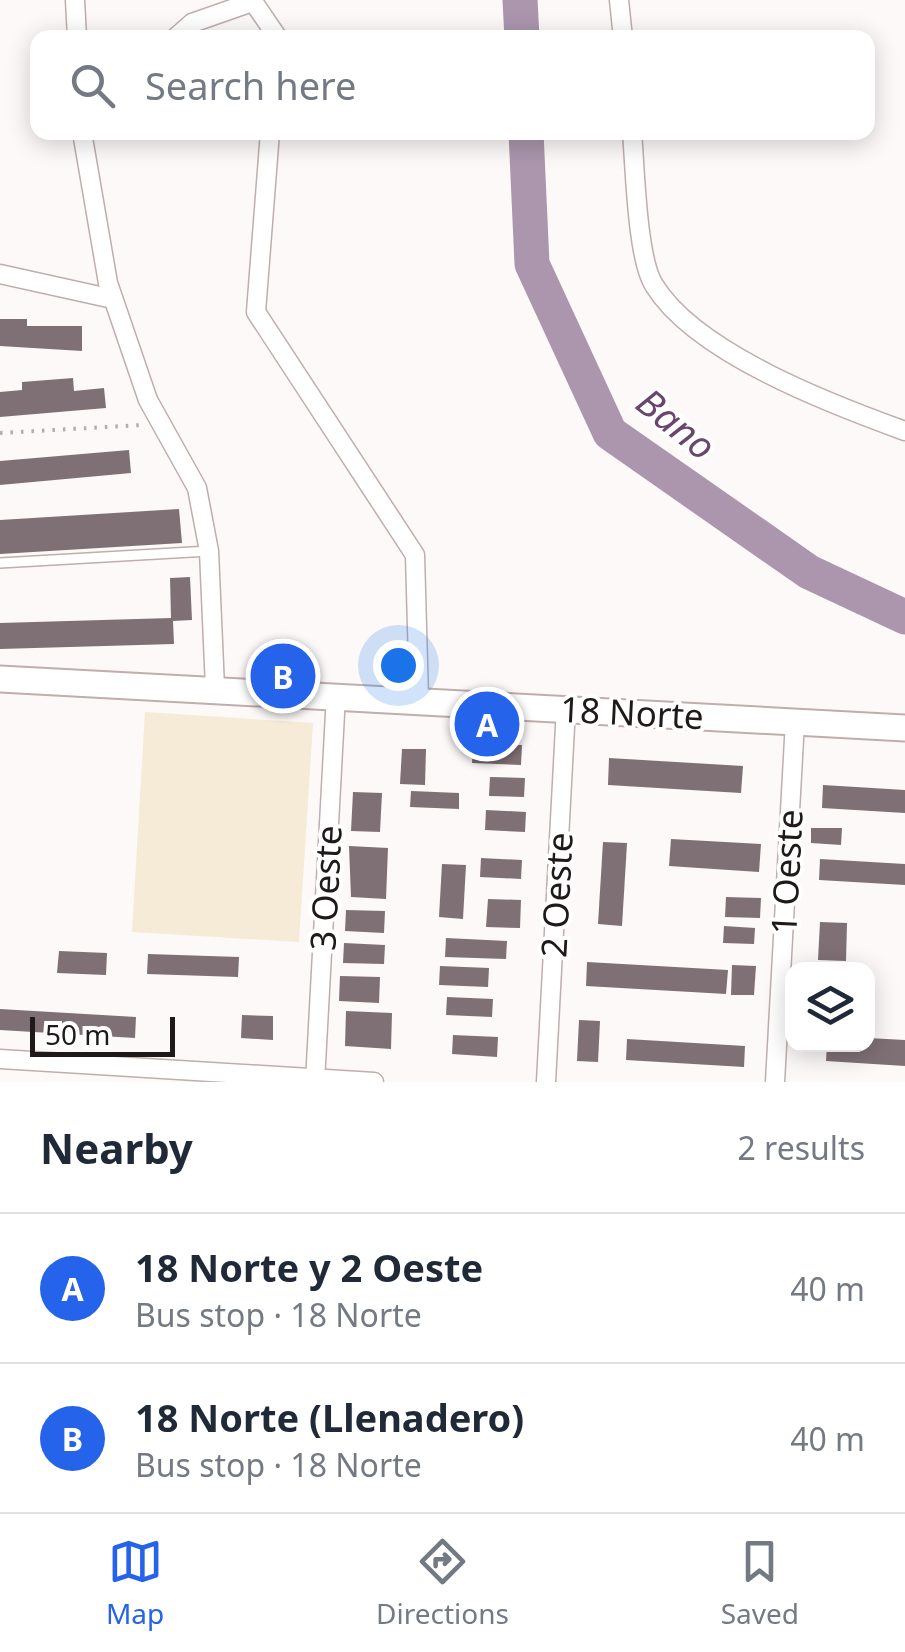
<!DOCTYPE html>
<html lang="en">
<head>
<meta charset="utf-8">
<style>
  :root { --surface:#fff; --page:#f2f2f3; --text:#1f2937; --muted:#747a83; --line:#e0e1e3; --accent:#2563eb }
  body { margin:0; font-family:"Noto Sans",sans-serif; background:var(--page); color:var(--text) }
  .controls { position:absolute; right:30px; bottom:30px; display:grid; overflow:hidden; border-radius:20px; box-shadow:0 5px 25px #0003 }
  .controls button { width:90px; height:90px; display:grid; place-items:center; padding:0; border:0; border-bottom:2px solid var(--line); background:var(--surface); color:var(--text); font:50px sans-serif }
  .scale { position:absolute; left:30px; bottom:25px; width:145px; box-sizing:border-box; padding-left:10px; border:5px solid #1f1919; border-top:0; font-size:28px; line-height:35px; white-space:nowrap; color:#1f1919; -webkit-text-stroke:8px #fff; paint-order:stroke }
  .you { position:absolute; left:398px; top:665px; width:35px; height:35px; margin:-25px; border:8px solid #fff; border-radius:50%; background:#1a73e8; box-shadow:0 0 0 15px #1a73e833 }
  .badge { display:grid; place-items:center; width:65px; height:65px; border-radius:50%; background:var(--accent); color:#fff; font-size:32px; font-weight:700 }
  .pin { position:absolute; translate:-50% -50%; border:5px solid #fff; box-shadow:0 2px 10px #0006 }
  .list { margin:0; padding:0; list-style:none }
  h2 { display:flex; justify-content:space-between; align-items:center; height:130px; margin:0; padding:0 40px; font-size:42px }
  h2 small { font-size:32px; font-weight:400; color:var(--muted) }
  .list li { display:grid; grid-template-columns:65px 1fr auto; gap:30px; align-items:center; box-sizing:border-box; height:150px; padding:0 40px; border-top:2px solid var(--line) }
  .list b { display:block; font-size:38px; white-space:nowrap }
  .list p { margin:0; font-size:32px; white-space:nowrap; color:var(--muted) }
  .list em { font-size:32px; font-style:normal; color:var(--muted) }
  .icon { flex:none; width:55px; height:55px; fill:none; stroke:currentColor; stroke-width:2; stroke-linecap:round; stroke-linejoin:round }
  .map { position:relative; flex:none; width:905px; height:1082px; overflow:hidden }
  .search { position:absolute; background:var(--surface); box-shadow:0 5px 25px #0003; left:30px; right:30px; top:30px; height:110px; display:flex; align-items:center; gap:25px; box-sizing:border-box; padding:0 35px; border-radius:20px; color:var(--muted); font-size:38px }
  .sheet { height:430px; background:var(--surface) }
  nav { display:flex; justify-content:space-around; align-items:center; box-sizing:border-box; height:140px; border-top:2px solid var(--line); background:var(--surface); font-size:28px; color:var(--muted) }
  nav a { display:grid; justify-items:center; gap:5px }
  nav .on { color:var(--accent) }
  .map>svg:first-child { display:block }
  .green { fill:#f5ebd6 }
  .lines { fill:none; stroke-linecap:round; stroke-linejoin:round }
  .river { stroke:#ab96ad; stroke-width:35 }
  .building { fill:#7f7075 }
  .service-casing { stroke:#bfaeac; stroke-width:12 }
  .minor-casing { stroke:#bfaeac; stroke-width:21 }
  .secondary-casing { stroke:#bfaeac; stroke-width:29 }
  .path { stroke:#b1adac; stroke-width:4; stroke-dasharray:2.5 8; stroke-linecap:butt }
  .service { stroke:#fff; stroke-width:9 }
  .minor { stroke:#fff; stroke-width:18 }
  .secondary { stroke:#fff; stroke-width:25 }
  .labels { text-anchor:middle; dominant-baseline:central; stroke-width:8; stroke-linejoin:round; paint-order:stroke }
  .street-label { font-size:35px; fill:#1f1919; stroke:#fff }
  .water-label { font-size:38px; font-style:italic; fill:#69476c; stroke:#fff }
</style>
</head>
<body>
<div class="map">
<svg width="905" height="1082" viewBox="0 0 905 1082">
  <rect width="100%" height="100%" fill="#fcf9f8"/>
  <!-- green -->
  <polygon class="green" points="145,712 313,723 299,942 132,932"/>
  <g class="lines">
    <!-- river -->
    <g class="river">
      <polyline points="520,0 522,38"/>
      <polyline points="526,132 532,264 610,433 809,572 905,617"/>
    </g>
  </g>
  <!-- building -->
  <g class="building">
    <polygon points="0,319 27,319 27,326 82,326 82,351 0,346"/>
    <polygon points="73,378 74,391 104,388 106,408 0,417 0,392 22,390 22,382"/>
    <polygon points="129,450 131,473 0,485 0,461"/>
    <polygon points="179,509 182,543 0,554 0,520"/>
    <polygon points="190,577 192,620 173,621 174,644 0,649 0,623 171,618 170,578"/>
    <polygon points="473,743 522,745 521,765 472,763"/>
    <polygon points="402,749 426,749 425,785 400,784"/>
    <polygon points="609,758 743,766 741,793 608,785"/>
    <polygon points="490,777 525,778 524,797 489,796"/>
    <polygon points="823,785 905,790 905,813 822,808"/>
    <polygon points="411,791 459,793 459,809 410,807"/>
    <polygon points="353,792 382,793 380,832 351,831"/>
    <polygon points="486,810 526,812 525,832 485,830"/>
    <polygon points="811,828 842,828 841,845 811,843"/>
    <polygon points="671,839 761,844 759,872 669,866"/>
    <polygon points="603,842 627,843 622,926 598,924"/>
    <polygon points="349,846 388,848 386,899 351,897"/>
    <polygon points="481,858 522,860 521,879 480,877"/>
    <polygon points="820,859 905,864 905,885 819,880"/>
    <polygon points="442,864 466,865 463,919 439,917"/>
    <polygon points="726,897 761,898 760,918 725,917"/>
    <polygon points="488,899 521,900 520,928 486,927"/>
    <polygon points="346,910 385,911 384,933 345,931"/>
    <polygon points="820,922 847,923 846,961 818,960"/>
    <polygon points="724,926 755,928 754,944 723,943"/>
    <polygon points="446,938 507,941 506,959 445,957"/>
    <polygon points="344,943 385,945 384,964 343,963"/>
    <polygon points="59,951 107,953 106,975 57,973"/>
    <polygon points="148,954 239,957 238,977 147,974"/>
    <polygon points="587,962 728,970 726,994 586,986"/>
    <polygon points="732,965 756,966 754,995 731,995"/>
    <polygon points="440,966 489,968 488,987 439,985"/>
    <polygon points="340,976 380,977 379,1003 339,1001"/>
    <polygon points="447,997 493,999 492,1017 446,1015"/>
    <polygon points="0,1009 136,1017 135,1038 0,1030"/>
    <polygon points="346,1011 392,1013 391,1049 345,1046"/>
    <polygon points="242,1015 273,1016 273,1040 241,1038"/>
    <polygon points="579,1020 600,1021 598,1062 577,1061"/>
    <polygon points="453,1035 498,1037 497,1057 452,1054"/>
    <polygon points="868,1038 905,1040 905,1066 826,1061 827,1044 868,1044"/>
    <polygon points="627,1039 745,1046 744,1067 626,1060"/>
  </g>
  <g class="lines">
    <!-- service casing -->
    <g class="service-casing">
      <polyline id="service" points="0,563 209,551"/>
    </g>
    <!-- minor casing -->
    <g class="minor-casing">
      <g id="minor">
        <polyline points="75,0 77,38"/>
        <polyline points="252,0 278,38"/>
        <polyline points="619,0 623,38"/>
        <polyline points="175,38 192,23 252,2"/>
        <polyline points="82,132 108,283 148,400 197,488 209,551 215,688"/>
        <polyline points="270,132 256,312 415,555 419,699"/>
        <path d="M632 132C635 167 637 259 654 285 695 353 833 405 905 431"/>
        <polyline points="0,274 113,299"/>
        <polyline points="0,1059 374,1082"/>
        <polyline points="315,1082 336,695"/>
        <polyline points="546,1082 566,708"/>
        <polyline points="775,1082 795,721"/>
      </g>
    </g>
    <!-- secondary casing -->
    <g class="secondary-casing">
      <polyline id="secondary" points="0,679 905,728"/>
    </g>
    <!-- path -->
    <polyline class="path" points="0,433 142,425"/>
    <!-- service -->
    <use href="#service" class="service"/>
    <!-- minor -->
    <use href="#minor" class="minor"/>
    <!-- secondary -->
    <use href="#secondary" class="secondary"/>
  </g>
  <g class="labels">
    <!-- street labels -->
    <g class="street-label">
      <text transform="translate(632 712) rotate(3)">18 Norte</text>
      <text transform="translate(786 872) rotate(-87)">1 Oeste</text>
      <text transform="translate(325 888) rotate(-87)">3 Oeste</text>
      <text transform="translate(556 895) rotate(-87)">2 Oeste</text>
    </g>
    <!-- water labels -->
    <g class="water-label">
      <text transform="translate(677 423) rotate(39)">Bano</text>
    </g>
  </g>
</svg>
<div class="controls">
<button><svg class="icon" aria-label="layers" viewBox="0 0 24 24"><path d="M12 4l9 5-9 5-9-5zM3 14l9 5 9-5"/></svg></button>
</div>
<div class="scale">50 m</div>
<div class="you"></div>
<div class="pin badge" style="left:487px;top:724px">A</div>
<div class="pin badge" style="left:283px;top:676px">B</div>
<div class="search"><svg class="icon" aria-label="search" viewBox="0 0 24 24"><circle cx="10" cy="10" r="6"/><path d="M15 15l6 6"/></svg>Search here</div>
</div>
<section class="sheet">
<h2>Nearby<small>2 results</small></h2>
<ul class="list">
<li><span class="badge">A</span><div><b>18 Norte y 2 Oeste</b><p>Bus stop · 18 Norte</p></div><em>40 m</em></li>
<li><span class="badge">B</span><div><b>18 Norte (Llenadero)</b><p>Bus stop · 18 Norte</p></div><em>40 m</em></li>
</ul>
</section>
<nav>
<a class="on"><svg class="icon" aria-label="map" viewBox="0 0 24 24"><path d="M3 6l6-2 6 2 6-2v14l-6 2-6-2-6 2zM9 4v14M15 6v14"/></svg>Map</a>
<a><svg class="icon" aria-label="directions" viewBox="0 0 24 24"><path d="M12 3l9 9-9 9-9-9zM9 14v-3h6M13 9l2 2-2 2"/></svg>Directions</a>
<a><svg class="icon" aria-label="saved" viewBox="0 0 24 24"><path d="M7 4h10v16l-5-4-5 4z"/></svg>Saved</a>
</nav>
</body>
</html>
